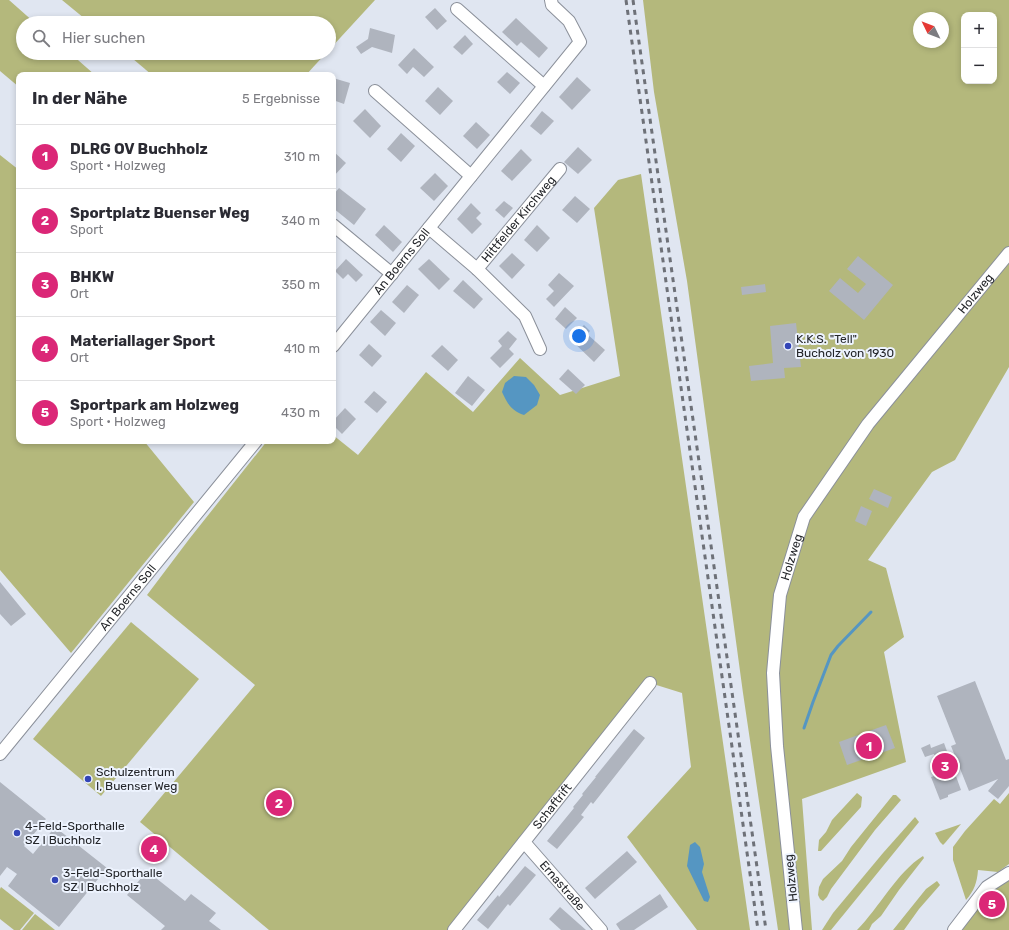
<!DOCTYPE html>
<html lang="de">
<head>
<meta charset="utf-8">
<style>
  :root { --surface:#fff; --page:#f7f7f7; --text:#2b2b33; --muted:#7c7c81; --line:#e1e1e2; --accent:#db2777 }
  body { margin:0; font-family:Rubik,sans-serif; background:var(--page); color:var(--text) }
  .controls { position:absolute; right:12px; top:12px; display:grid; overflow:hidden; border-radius:8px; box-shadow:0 2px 6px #0003 }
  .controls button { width:36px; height:36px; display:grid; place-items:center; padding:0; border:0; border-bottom:1px solid var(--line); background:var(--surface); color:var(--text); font:20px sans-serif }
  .compass { position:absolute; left:913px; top:12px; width:36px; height:36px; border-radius:50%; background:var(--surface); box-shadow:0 2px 6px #0003; rotate:313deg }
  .you { position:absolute; left:579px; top:336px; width:14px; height:14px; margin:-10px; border:3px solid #fff; border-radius:50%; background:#1a73e8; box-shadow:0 0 0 6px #1a73e833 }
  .badge { display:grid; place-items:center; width:26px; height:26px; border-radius:50%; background:var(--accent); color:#fff; font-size:13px; font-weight:700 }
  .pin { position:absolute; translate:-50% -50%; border:2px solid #fff; box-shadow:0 1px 4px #0006 }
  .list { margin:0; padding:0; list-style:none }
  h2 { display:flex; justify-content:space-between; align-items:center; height:52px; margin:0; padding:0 16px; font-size:17px }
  h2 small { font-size:13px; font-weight:400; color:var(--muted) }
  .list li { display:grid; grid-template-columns:26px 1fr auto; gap:12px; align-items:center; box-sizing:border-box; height:64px; padding:0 16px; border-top:1px solid var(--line) }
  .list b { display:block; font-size:15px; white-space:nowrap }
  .list p { margin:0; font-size:13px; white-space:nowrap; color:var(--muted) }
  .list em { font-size:13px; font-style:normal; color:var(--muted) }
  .icon { flex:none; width:22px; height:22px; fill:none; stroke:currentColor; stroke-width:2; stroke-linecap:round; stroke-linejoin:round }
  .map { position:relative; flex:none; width:1009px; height:930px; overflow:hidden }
  .search { position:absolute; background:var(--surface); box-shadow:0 2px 6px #0003; left:16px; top:16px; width:320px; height:44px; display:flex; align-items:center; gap:10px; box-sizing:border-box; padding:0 14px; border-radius:22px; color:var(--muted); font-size:15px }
  .panel { position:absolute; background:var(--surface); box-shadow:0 2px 6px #0003; left:16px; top:72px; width:320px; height:372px; border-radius:8px }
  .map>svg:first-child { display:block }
  .green { fill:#b4b87c; fill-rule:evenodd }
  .water { fill:#5596c2 }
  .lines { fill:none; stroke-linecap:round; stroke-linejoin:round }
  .stream { stroke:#5596c2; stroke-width:3 }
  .building { fill:#afb4be }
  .street-casing { stroke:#8b909a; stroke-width:14 }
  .street { stroke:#fff; stroke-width:12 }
  .rail { stroke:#6e7178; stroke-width:3; stroke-dasharray:5 5; stroke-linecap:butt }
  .poi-dot { fill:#3345b7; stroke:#edf3fe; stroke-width:1.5 }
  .labels { text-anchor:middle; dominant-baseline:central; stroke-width:4; stroke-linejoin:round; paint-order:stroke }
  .street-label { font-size:12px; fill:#24262a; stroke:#edf3fe }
  .poi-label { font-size:12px; fill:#24262a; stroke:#edf3fe; text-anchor:start }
</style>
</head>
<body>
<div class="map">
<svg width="1009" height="930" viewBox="0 0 1009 930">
  <rect width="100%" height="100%" fill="#e0e6f1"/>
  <!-- green -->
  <g class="green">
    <polygon points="0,0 9,0 35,23 23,23 23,53 70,53 95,75 19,75 19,87 0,71"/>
    <polygon points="62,0 375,0 329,50 329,23 90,23"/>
    <path d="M643 0H1009V367L955 460 932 472 868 560 886 568 904 637 884 652 906 762 802 799 812 930H778L743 693 687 281 654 92ZM964 15H994V81H964ZM919 18H943V42H919Z"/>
    <polygon points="126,53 326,53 306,75 152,75"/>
    <polygon points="0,155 19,170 19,441 144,441 194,502 71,653 0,570"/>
    <polygon points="641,174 750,930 697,930 627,837 691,767 682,693 650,683 454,930 269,930 140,822 255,685 147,595 190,538 267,441 333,441 333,435 358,455 426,372 473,412 520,358 560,395 620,376 594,208 618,180"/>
    <polygon points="131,622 199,679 101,796 33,739"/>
    <polygon points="857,793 862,797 861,807 821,851 818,851 819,840 826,832 832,820"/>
    <path d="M1009 793V864L998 872 978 870C977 883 974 891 966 900L953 860V847L965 831 994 799 1000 804Z"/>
    <polygon points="893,795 896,795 901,800 875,830 831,889 827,897 823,901 820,899 818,895 819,887 823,879 842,861 851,847"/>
    <polygon points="915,817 919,822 831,930 822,930 833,913 883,853"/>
    <polygon points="961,824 945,843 943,845 940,842 935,833"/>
    <path d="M923 856 924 858 899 890 881 916 872 924 869 930H857C879 908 897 872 923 856Z"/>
    <polygon points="1009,873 1009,930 954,930"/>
    <polygon points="937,881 940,885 919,909 904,930 893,930 926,889"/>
    <polygon points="1,887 34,913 20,930 14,930 0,919 0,889"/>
    <polygon points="35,914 55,930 22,930"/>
  </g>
  <!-- water -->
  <g class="water">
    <path d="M514 376 526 377 534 385 540 395 537 405 524 415C511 410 508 405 502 392L505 383Z"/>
    <polygon points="695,842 700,847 704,864 702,872 710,897 708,902 704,901 687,866 690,845"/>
  </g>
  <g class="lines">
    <!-- stream -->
    <polyline class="stream" points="804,728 813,702 831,655 838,646 871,612"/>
  </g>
  <!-- building -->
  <g class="building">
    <polygon points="435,8 447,21 437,30 425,17"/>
    <polygon points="516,18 548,48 539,58 521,42 517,46 502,32"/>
    <polygon points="370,28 395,35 392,53 372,47 361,54 356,47 368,39"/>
    <polygon points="465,35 473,44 462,55 453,47"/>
    <polygon points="414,48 434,67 424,77 413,67 407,74 398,65"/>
    <polygon points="507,72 520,83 510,94 497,82"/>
    <polygon points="577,77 591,90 572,110 559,97"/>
    <polygon points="333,78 350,83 344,104 333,100"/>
    <polygon points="438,87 453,101 440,115 425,101"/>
    <polygon points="365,109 381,126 370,138 353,121"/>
    <polygon points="542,111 554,121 541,135 530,126"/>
    <polygon points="476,122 490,135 477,149 463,136"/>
    <polygon points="401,133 415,146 401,162 387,149"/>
    <polygon points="578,147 592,160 578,174 564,162"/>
    <polygon points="521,149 532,160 512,181 501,171"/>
    <polygon points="333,151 346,163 333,177"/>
    <polygon points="435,173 448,186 434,201 420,188"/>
    <polygon points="339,188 366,209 354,225 333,208 333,195"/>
    <polygon points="575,196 590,209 577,223 562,210"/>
    <polygon points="504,201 513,208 504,218 495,210"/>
    <polygon points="471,203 481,213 476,218 482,224 472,234 457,219"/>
    <polygon points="384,225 402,242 393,252 375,235"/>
    <polygon points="537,225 550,238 537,252 524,240"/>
    <polygon points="512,253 525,265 512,279 499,266"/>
    <polygon points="858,256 893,285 864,320 829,291 840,278 858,293 866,284 847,269"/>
    <polygon points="346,259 363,275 356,282 348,274 343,279 335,271"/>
    <polygon points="429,259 450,279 439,290 418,269"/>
    <polygon points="559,273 574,286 554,307 546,299 554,291 548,285"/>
    <polygon points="463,280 483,299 474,309 453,291"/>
    <polygon points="765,284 766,292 742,295 741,287"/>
    <polygon points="407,285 419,295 404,313 392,302"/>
    <polygon points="565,307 577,318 566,329 555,319"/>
    <polygon points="381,310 396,323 385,336 370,322"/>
    <polygon points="796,323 801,367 784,368 785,378 751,381 749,366 773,363 770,326"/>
    <polygon points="584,325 590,331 587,334 605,350 594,362 570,339"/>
    <polygon points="508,331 517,339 509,349 514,354 500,368 490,358 502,346 498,341"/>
    <polygon points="369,344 382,356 372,367 359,355"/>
    <polygon points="442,345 458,360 448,371 431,356"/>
    <polygon points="568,369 585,385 576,394 559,379"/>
    <polygon points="468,376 485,390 472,406 455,393"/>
    <polygon points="374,391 387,402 377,413 364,402"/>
    <polygon points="345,408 356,419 342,434 333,425 333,421"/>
    <polygon points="874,489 892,497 888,508 869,499"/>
    <polygon points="861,506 872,511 866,526 855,521"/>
    <polygon points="0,582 26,614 11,626 0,614"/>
    <polygon points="975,681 1006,760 1009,759 1009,786 998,799 988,791 998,779 969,791 951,746 956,744 937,696"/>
    <polygon points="886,725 895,748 847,765 839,742"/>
    <polygon points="634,729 645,738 593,804 591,802 581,815 584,817 557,849 547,841 574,808 573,807 583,795 582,794 596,777 595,777"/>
    <polygon points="944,743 961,790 948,795 948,797 940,800 931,777 941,774 934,754 925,757 921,748 930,744 931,748"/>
    <polygon points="0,782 46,819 24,846 33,854 55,827 107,868 59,927 8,886 17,874 7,867 0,876"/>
    <polygon points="150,841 162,851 158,856 146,846"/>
    <polygon points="627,851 637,862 595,899 585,888"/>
    <polygon points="525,866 536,875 510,906 508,904 488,929 477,920 498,895 499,897"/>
    <polygon points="147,871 185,901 191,894 216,913 209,921 221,930 161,930 165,926 127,895"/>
    <polygon points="660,894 668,907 634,930 620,930 616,924"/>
    <polygon points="560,907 586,930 561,930 549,919"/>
  </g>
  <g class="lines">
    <!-- street casing -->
    <g class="street-casing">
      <g id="street">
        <polyline points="457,9 544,86"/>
        <polyline points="375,91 471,176"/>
        <polyline points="333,225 392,274"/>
        <polyline points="429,228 477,269 525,316 540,349"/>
        <path id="s1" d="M477 269 560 169"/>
        <path id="s2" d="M333 346 580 42 569 21 552 5 551 0"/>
        <path id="s3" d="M0 754 256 441"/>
        <path id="s4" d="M524 842 601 930"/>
        <path id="s5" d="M454 930 650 683"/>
        <path id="s6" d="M796 930 777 746 773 673 780 595 804 517 868 424 1009 253"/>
        <polyline points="954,930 987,887 1009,873"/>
      </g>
    </g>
    <!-- street -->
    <use href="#street" class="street"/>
    <!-- rail -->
    <g class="rail">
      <polyline points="626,0 758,930"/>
      <polyline points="633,0 766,930"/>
    </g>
  </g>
  <!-- markers -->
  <g class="poi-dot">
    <circle cx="788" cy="346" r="4"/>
    <circle cx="88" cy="779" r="4"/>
    <circle cx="17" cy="833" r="4"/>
    <circle cx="55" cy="880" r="4"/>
  </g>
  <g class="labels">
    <!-- street labels -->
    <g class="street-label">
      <text stroke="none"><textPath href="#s1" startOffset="65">Hittfelder Kirchweg</textPath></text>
      <text stroke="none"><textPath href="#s2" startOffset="109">An Boerns Soll</textPath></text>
      <text stroke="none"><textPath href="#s6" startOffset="700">Holzweg</textPath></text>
      <text stroke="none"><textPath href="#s6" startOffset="376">Holzweg</textPath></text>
      <text stroke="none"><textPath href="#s3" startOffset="202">An Boerns Soll</textPath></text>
      <text stroke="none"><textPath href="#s5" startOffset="158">Schaftrift</textPath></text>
      <text transform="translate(791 878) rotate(-96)">Holzweg</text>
      <text stroke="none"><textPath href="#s4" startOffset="58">Ernastraße</textPath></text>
    </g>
    <!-- poi labels -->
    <g class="poi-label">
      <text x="796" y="339">K.K.S. "Tell"<tspan x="796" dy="14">Bucholz von 1930</tspan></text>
      <text x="96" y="772">Schulzentrum<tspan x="96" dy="14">I, Buenser Weg</tspan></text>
      <text x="25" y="826">4-Feld-Sporthalle<tspan x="25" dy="14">SZ I Buchholz</tspan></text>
      <text x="63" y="873">3-Feld-Sporthalle<tspan x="63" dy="14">SZ I Buchholz</tspan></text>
    </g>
  </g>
</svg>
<div class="controls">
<button>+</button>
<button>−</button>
</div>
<svg class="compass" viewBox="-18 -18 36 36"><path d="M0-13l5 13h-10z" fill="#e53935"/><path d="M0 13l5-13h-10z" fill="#7c7c81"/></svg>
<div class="you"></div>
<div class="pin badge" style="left:869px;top:746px">1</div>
<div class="pin badge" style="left:279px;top:803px">2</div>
<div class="pin badge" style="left:945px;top:766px">3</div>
<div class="pin badge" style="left:154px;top:849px">4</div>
<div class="pin badge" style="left:992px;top:904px">5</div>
<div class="search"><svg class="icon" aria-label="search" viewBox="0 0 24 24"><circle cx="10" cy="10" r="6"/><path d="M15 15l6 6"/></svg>Hier suchen</div>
<section class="panel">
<h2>In der Nähe<small>5 Ergebnisse</small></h2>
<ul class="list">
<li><span class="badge">1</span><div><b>DLRG OV Buchholz</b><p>Sport · Holzweg</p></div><em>310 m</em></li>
<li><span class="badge">2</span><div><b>Sportplatz Buenser Weg</b><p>Sport</p></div><em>340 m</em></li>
<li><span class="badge">3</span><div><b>BHKW</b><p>Ort</p></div><em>350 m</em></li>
<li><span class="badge">4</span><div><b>Materiallager Sport</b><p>Ort</p></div><em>410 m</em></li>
<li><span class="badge">5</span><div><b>Sportpark am Holzweg</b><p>Sport · Holzweg</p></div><em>430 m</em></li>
</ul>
</section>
</div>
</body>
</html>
